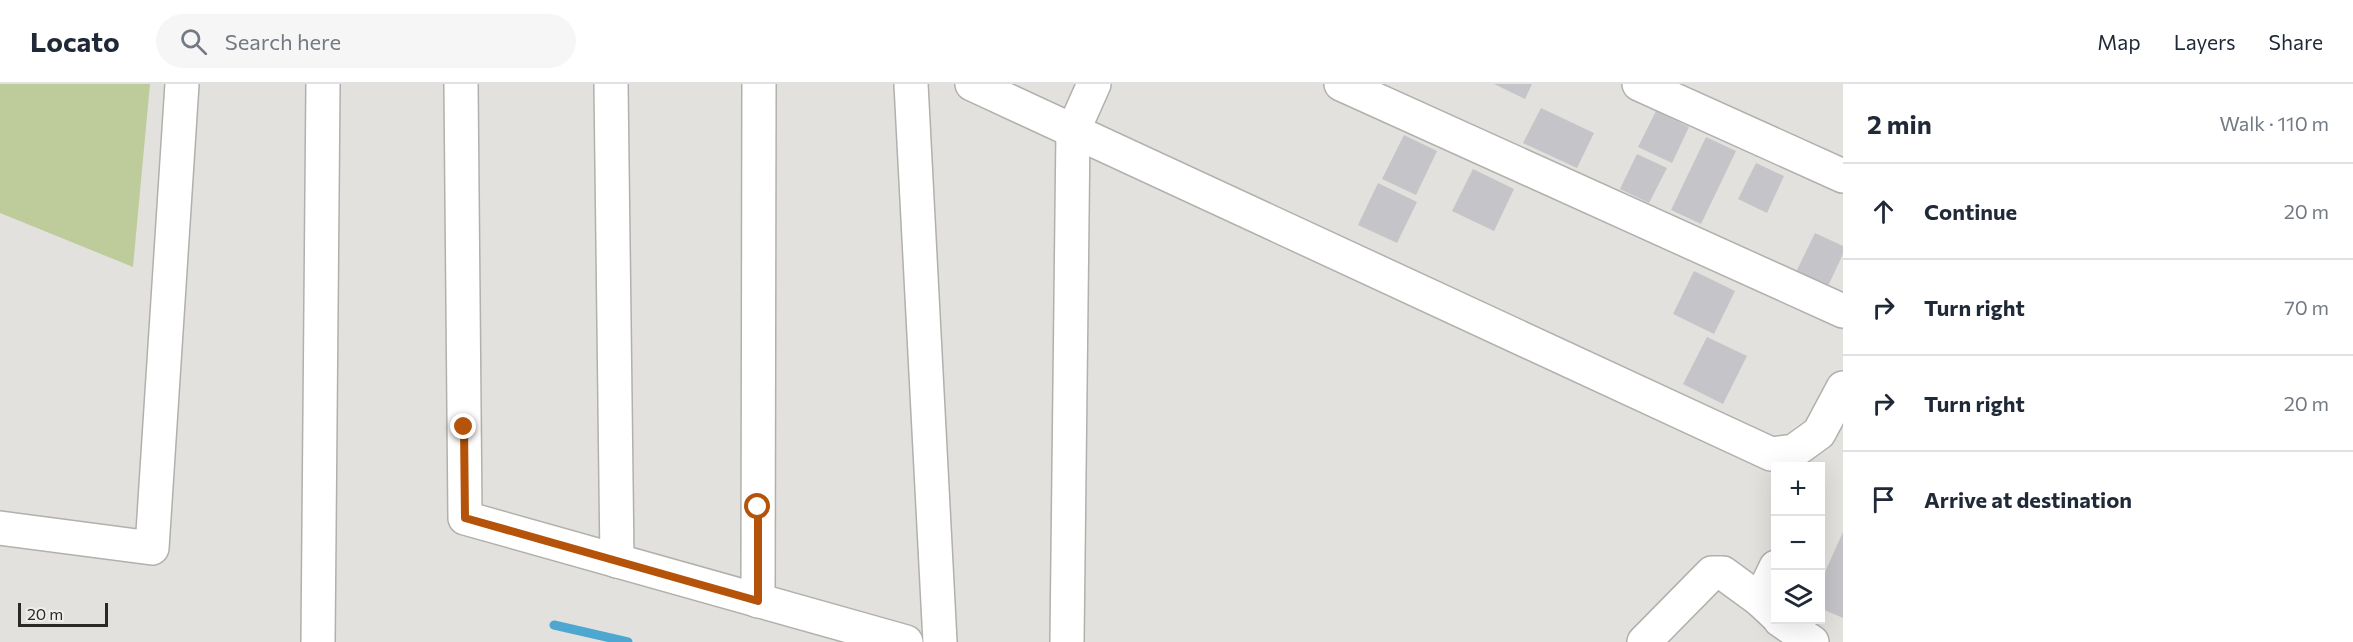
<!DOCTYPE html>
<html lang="en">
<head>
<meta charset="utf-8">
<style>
  :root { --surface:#fff; --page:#f6f6f7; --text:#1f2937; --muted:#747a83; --line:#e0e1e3 }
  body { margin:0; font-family:Commissioner,sans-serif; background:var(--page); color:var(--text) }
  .controls { position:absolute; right:18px; bottom:18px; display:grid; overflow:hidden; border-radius:0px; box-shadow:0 6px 24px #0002 }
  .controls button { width:54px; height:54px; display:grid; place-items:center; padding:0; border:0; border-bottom:2px solid var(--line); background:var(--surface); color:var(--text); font:30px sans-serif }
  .scale { position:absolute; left:18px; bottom:15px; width:90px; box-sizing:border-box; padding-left:6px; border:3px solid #292927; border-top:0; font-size:16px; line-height:21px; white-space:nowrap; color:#292927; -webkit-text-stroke:4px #f0eeea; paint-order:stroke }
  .stop { position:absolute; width:18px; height:18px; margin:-14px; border:4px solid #b45309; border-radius:50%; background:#fff }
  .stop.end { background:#b45309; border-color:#fff; box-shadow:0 2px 6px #0008 }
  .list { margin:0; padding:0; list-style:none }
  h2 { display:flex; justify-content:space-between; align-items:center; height:78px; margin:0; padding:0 24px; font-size:26px }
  h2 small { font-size:20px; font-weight:400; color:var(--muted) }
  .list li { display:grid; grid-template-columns:39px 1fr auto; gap:18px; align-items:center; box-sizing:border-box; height:96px; padding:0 24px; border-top:2px solid var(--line) }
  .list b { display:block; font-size:22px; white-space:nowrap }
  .list em { font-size:20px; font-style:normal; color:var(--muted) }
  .icon { flex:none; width:33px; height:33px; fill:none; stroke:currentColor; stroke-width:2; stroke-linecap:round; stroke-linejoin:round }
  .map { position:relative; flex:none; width:1843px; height:558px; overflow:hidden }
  header { display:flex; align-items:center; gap:36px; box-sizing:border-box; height:84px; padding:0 30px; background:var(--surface); border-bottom:2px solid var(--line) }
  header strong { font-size:28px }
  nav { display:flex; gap:33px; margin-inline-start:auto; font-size:21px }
  .search { width:420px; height:54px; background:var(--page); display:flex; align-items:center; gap:15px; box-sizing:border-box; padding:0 21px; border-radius:33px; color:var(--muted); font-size:22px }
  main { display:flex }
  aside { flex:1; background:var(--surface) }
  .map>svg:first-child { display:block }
  .green { fill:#becc9c }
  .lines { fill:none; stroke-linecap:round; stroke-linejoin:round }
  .stream { stroke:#4da7d1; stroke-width:9 }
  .building { fill:#c5c5c9 }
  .minor-casing { stroke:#b1b0ac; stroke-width:36 }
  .minor { stroke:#fff; stroke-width:33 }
  .route { stroke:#b45309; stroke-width:8 }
</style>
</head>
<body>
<header>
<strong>Locato</strong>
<div class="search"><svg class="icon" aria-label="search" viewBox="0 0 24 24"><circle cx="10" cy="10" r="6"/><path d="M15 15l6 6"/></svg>Search here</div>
<nav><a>Map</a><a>Layers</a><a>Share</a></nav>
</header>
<main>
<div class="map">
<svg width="1843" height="558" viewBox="0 0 1843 558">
  <rect width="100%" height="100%" fill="#e3e1dd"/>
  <!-- green -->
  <polygon class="green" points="0,0 150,0 133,183 0,129"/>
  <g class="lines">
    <!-- stream -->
    <polyline class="stream" points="554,541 628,558"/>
  </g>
  <!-- building -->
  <g class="building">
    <polygon points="1494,0 1532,0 1525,15"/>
    <polygon points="1541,24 1594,49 1577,84 1523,59"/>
    <polygon points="1656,27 1689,43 1672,79 1638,63"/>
    <polygon points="1404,51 1437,67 1416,111 1382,95"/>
    <polygon points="1706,53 1736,67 1701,140 1671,126"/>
    <polygon points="1637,70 1667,84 1649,119 1620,105"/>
    <polygon points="1756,79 1784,92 1767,129 1738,115"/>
    <polygon points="1473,85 1514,105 1494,147 1452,127"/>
    <polygon points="1378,99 1417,118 1397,159 1358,141"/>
    <polygon points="1815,149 1843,162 1843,170 1828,202 1796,188"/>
    <polygon points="1694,187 1735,207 1714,250 1673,230"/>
    <polygon points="1707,253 1747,272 1723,320 1683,300"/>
    <polygon points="1843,448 1843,534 1820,524 1820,499"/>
  </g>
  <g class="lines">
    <!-- minor casing -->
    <g class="minor-casing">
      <g id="minor">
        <polyline points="461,0 465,434 906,558"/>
        <polyline points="611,0 617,477"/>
        <polyline points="911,0 940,558"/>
        <polyline points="972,0 1771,370 1794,367 1819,349 1843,304"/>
        <polyline points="1341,0 1843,227"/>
        <polyline points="1639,0 1843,92"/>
        <polyline points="0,444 152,464 182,0"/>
        <polyline points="1776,483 1760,516 1776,531"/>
        <polyline points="758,517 759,0"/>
        <polyline points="1780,536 1812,558"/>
        <polyline points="318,558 323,0"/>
        <polyline points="1067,558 1073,47 1094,0"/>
        <polyline points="1644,558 1712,489 1723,489 1760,516"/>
      </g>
    </g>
    <!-- minor -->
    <use href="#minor" class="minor"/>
  </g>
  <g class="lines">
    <!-- route -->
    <polyline class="route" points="464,343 465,434 758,517 758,423"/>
  </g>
</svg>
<div class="controls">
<button>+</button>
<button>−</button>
<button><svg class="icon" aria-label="layers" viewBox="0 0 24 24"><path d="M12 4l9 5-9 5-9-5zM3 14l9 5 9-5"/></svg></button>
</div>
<div class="scale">20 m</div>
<div class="stop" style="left:758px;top:423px"></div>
<div class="stop end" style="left:464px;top:343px"></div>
</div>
<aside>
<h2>2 min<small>Walk · 110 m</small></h2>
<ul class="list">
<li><svg class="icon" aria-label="ahead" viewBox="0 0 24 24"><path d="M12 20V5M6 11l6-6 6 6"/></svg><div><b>Continue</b></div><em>20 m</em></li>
<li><svg class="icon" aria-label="right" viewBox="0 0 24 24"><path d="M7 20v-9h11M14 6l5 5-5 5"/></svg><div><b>Turn right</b></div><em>70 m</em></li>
<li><svg class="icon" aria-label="right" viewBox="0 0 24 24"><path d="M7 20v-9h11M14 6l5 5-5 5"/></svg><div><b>Turn right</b></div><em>20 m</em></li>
<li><svg class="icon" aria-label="arrive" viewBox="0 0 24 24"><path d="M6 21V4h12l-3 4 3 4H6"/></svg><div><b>Arrive at destination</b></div></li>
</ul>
</aside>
</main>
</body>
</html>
